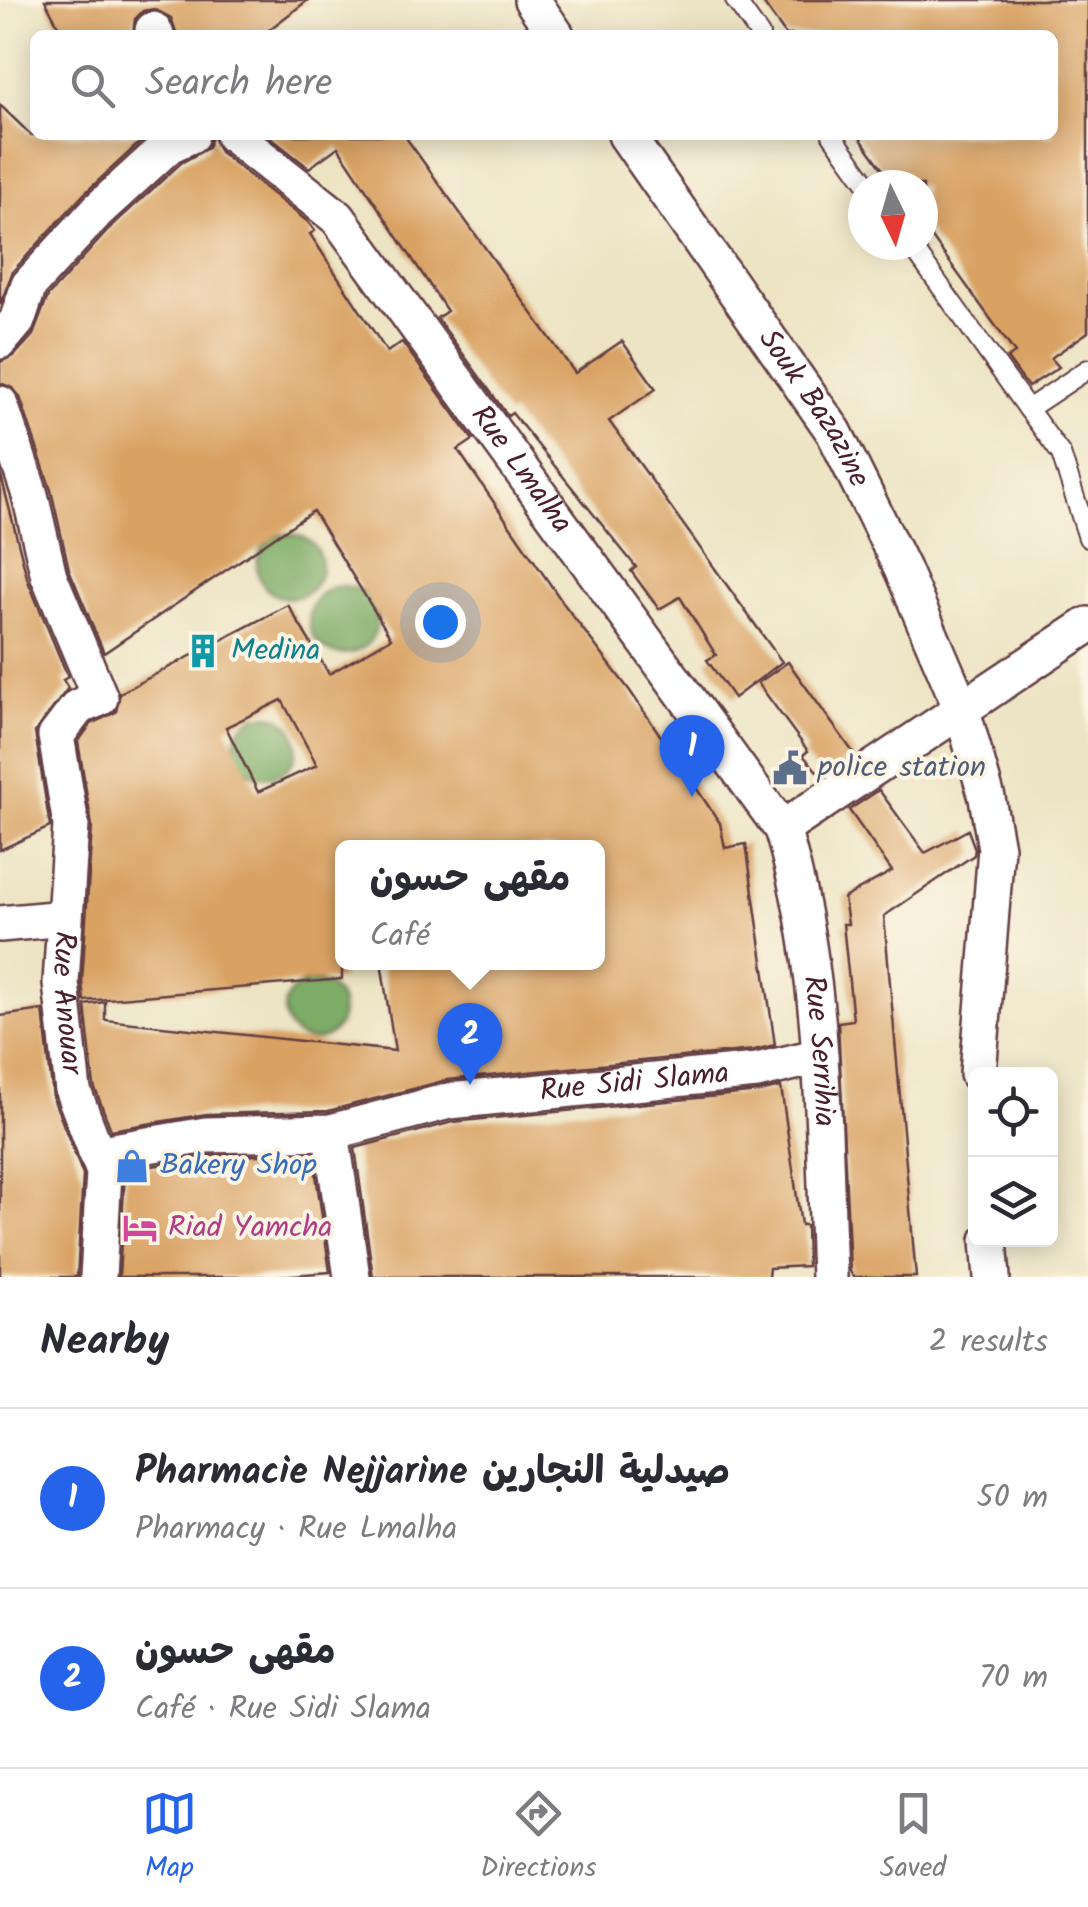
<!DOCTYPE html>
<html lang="en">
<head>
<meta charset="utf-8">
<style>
  :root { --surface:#fff; --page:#f7f7f7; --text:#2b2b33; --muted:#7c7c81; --line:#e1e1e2; --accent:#2563eb }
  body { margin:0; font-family:Kalam,"Playpen Sans Arabic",sans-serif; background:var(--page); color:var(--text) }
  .controls { position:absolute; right:30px; bottom:30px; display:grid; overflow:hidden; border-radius:15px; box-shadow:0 5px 25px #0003 }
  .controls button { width:90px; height:90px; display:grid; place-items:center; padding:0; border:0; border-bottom:2px solid var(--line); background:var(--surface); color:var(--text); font:50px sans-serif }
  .compass { position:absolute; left:848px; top:170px; width:90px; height:90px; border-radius:50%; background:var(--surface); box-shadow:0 5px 25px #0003; rotate:175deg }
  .you { position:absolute; left:440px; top:622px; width:35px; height:35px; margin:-25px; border:8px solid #fff; border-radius:50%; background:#1a73e8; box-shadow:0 0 0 15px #1a73e833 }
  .badge { display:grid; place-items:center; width:65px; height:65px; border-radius:50%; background:var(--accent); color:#fff; font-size:32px; font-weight:700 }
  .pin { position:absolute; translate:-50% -82px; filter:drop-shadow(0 2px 5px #0008) }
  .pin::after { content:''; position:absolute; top:52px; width:35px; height:30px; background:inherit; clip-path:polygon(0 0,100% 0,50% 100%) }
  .popup { position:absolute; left:335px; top:840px; width:270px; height:130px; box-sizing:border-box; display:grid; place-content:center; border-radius:15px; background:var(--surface); filter:drop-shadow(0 2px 8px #0005); font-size:32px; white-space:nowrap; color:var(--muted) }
  .popup b { font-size:38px; color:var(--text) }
  .popup::after { content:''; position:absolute; left:50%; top:100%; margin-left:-20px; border:20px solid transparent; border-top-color:var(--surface) }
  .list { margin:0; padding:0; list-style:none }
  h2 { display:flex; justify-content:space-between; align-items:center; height:130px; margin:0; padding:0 40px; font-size:42px }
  h2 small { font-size:32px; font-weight:400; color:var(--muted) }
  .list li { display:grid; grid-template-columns:65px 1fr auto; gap:30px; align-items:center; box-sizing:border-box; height:180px; padding:0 40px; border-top:2px solid var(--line) }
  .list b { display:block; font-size:38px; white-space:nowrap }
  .list p { margin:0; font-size:32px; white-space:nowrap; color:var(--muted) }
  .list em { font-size:32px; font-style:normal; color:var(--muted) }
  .icon { flex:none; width:55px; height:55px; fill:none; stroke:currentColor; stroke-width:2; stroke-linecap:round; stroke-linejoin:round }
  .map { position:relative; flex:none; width:1088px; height:1277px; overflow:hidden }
  .search { position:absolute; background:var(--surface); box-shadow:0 5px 25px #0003; left:30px; right:30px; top:30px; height:110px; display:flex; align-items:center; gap:25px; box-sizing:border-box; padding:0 35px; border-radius:15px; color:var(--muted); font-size:38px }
  .sheet { height:490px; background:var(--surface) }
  nav { display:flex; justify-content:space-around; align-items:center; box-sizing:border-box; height:140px; border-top:2px solid var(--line); background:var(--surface); font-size:28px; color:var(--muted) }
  nav a { display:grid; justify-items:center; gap:5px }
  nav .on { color:var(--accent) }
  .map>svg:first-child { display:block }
  .forest { fill:#7dac66; stroke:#646648; stroke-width:2.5 }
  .building { fill:#d9a263; fill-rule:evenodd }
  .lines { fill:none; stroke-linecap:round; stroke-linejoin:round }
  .lane-casing { stroke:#623d42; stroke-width:22 }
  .street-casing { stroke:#623d42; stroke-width:40 }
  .lane { stroke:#fff; stroke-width:18 }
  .street { stroke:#fff; stroke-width:35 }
  .labels { text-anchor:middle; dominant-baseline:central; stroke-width:8; stroke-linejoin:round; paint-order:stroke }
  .street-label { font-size:30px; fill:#4a1f2b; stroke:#fcf5e5 }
  .culture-label { font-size:30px; fill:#0d838f; stroke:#fcf5e5; text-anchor:start }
  .service-label { font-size:30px; fill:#4e5e75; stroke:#fcf5e5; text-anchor:start }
  .shop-label { font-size:30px; fill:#366cbe; stroke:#fcf5e5; text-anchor:start }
  .hotel-label { font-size:30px; fill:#b23c85; stroke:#fcf5e5; text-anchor:start }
</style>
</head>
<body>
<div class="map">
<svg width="1088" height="1277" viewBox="0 0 1088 1277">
  <rect width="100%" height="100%" fill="#fcf5e5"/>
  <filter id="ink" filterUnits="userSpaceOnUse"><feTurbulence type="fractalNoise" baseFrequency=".01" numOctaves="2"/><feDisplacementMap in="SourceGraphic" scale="20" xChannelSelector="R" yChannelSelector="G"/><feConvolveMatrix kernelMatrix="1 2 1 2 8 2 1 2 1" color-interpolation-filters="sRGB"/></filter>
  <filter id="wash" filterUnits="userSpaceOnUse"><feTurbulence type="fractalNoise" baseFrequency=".0048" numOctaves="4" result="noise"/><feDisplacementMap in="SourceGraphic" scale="40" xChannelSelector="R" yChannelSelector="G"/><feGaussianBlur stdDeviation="2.25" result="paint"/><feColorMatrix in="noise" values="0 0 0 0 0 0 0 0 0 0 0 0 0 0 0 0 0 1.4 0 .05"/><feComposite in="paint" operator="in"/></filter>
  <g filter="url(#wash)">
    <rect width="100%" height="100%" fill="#ede4c4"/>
    <!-- forest -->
    <g class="forest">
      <circle cx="289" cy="566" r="32"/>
      <circle cx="343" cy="620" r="34"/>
      <circle cx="266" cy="746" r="31"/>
      <circle cx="313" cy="1011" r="29"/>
    </g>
    <g id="blocks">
      <!-- building -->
      <g class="building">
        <polygon points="45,0 308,0 262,35 177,35 171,18 154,9 143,11 135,19 133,35 63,35"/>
        <polygon points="761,0 1088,0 1088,332 1051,358 1059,367 1028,387 1007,358 1015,353 923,225 923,185 894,185 858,135 1053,135 1053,35 786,35"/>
        <polygon points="0,105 31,135 148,135 84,194 13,271 0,305"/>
        <path d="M212 135 220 152 308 222 315 231 310 234 387 352 402 342 473 440 458 450 563 603 630 691 720 823 725 848 746 844 775 1045 754 1050 447 1080 328 1111 206 1114 111 1130 94 1086 85 1005 105 1002V1020L395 1051 381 962H598V848H342V979L84 1001 82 982 92 826 78 742 91 724 116 712 120 693 288 605 329 674 391 638 313 511 104 653 69 569 51 490 20 397 13 388 0 383V362L15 355 33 335 48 296 113 225 181 163 208 148ZM282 700 317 765 258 792 226 727Z"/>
        <polygon points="267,135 404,135 575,373 622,341 656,389 609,421 782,662 734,698 707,660 716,655 680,597 659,609 631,571 636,567 512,413 508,416 437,318 447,311 338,147 309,168"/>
        <polygon points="0,472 28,581 68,677 63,680 68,688 35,732 50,827 0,850"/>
        <polygon points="788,662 855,755 822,777 803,755 808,751 758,683"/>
        <polygon points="879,790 925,853 968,830 975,849 974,855 884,916 916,1277 853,1277 850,1271 838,1022 853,1020 843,924 848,924 844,898 892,871 849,810"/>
        <polygon points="43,1010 53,1098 83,1175 77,1277 0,1277 0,1016"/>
        <polygon points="781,1087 801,1225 806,1225 807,1266 769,1268 768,1277 373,1277 355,1148 453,1122 759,1092"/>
        <polygon points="313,1154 330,1272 268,1277 119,1277 125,1171 208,1156"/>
      </g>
    </g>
  </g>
  <g filter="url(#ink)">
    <use href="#blocks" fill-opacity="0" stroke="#623d42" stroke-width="2.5"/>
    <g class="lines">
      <!-- lane casing -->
      <g class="lane-casing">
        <g id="lane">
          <polyline points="735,0 760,35"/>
          <polyline points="832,135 868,185"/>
          <polyline points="911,245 1028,409"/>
          <polyline points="1088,369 1028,409 1061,454 1088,538"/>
        </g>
      </g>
      <!-- street casing -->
      <g class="street-casing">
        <g id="street">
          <polyline points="532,0 556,35"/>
          <polyline points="153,30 156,35"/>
          <path id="s1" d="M233 135 338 218 782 829C826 973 823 1128 829 1277"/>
          <path id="s2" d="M626 135 834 432 902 569 961 707 987 798 996 848 978 1074"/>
          <polyline points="0,341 17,321 29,285 98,210 169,145 191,135"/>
          <path id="s3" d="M0 404 30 495 49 576 100 698 78 707 56 736 71 825 61 983 73 1091 104 1172 98 1277"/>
          <polyline points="782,829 1088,625"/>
          <polyline points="0,924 64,918"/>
          <polyline points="331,1132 352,1277"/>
          <path id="s4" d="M96 1154 206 1135 331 1132 449 1101 757 1071 820 1056"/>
          <polyline points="989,1240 992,1277"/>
        </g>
      </g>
      <!-- lane -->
      <use href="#lane" class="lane"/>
      <!-- street -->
      <use href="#street" class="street"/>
    </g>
  </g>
  <!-- icons -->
  <defs>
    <g id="building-bare" transform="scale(2.7)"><path d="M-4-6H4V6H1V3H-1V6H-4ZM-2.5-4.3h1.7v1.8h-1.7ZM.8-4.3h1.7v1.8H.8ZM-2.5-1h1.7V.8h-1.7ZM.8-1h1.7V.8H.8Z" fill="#0f9aa8" stroke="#fcf5e5" stroke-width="2.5" paint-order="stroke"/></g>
    <g id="civic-bare" transform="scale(2.7)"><path d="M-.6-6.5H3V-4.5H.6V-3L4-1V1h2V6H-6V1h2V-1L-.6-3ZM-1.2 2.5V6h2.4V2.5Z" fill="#5c6f8a" stroke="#fcf5e5" stroke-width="2.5" paint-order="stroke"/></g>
    <g id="shop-bare" transform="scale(2.7)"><path d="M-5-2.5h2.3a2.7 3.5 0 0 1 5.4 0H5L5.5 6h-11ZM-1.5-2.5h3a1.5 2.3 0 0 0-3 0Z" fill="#3f7fe0" stroke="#fcf5e5" stroke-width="2.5" paint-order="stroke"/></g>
    <g id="hotel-bare" transform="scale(2.7)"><path d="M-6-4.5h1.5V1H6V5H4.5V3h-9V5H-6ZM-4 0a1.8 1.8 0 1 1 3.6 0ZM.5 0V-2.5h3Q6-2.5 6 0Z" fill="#d1479c" stroke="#fcf5e5" stroke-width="2.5" paint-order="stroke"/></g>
  </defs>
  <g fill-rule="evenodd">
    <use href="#building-bare" x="203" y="651"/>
    <use href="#civic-bare" x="790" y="768"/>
    <use href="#shop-bare" x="132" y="1166"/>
    <use href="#hotel-bare" x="140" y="1228"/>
  </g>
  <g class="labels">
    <!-- street labels -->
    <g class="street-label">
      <text stroke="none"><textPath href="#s2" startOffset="332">Souk Bazazine</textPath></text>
      <text stroke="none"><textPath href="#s1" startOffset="445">Rue Lmalha</textPath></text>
      <text stroke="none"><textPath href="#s3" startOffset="640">Rue Anouar</textPath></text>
      <text stroke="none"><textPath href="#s1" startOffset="1115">Rue Serrihia</textPath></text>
      <text stroke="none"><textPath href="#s4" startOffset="545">Rue Sidi Slama</textPath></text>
    </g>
    <!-- culture labels -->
    <g class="culture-label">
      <text x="231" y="651">Medina</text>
    </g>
    <!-- service labels -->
    <g class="service-label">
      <text x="818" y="768">police station</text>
    </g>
    <!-- shop labels -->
    <g class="shop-label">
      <text x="160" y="1166">Bakery Shop</text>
    </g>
    <!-- hotel labels -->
    <g class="hotel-label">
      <text x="168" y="1228">Riad Yamcha</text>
    </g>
  </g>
</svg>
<div class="controls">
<button><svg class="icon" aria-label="locate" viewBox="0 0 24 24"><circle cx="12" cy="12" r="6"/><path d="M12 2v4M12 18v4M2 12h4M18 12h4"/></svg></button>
<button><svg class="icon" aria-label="layers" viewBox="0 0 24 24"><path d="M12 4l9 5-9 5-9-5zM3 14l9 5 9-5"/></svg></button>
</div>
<svg class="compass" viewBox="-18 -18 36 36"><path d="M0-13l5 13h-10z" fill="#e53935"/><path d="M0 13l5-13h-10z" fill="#7c7c81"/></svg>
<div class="you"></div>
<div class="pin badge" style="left:692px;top:797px">1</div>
<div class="pin badge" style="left:470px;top:1085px">2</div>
<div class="popup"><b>مقهى حسون</b>Café</div>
<div class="search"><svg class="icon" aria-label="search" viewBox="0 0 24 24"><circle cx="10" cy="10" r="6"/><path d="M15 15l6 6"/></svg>Search here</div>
</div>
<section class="sheet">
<h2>Nearby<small>2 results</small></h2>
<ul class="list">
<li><span class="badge">1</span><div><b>Pharmacie Nejjarine صيدلية النجارين</b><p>Pharmacy · Rue Lmalha</p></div><em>50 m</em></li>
<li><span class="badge">2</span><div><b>مقهى حسون</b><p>Café · Rue Sidi Slama</p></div><em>70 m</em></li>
</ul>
</section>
<nav>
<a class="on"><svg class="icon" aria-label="map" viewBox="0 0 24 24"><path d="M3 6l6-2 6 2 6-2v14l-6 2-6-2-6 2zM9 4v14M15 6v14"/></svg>Map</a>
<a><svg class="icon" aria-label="directions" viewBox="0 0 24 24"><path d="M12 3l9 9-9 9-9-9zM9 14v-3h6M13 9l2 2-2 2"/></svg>Directions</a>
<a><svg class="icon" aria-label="saved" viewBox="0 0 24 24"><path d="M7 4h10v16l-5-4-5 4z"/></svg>Saved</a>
</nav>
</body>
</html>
